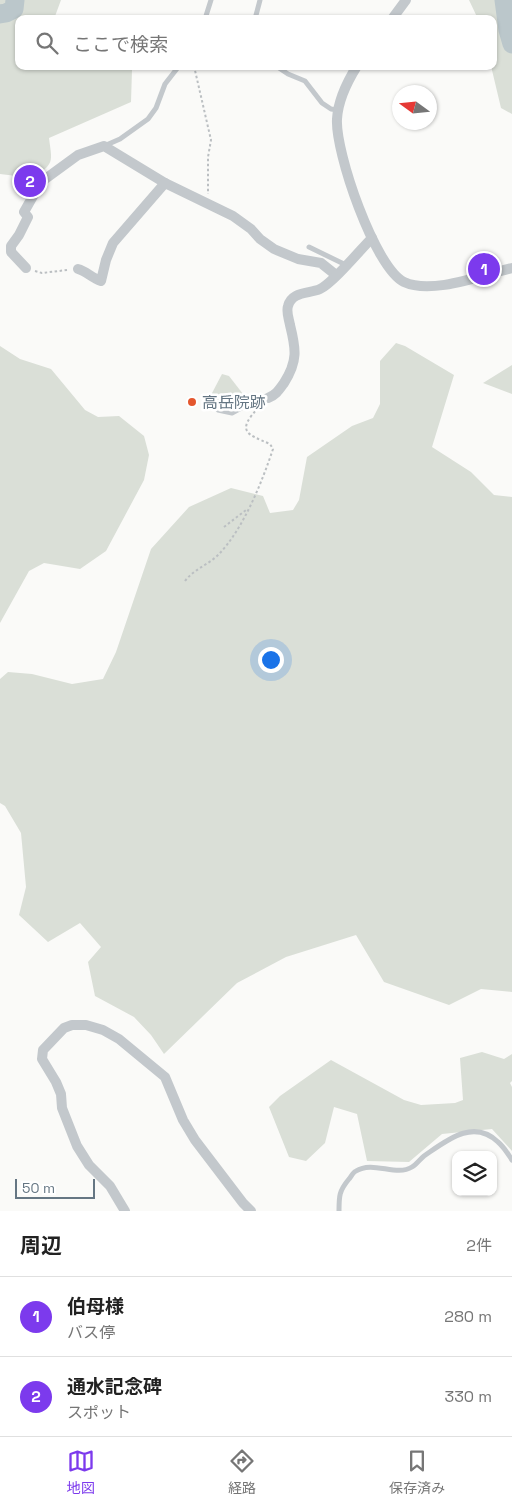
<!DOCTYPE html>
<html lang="ja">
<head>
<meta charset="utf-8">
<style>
  :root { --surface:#fff; --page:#f6f6f6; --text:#222; --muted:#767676; --line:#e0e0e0; --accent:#7c3aed }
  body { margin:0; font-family:"Space Grotesk","Noto Sans JP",sans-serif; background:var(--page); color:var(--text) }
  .controls { position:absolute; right:15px; bottom:15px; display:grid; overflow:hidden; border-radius:10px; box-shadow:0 1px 4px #0004 }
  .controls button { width:45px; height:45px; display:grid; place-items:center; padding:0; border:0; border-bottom:1px solid var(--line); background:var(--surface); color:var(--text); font:25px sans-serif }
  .compass { position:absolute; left:392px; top:85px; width:45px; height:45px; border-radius:50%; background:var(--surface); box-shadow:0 1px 4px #0004; rotate:285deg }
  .scale { position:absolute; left:15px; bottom:12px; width:80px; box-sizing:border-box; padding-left:5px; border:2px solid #657683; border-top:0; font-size:14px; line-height:18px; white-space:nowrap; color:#657683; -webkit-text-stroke:4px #fff; paint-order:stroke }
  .you { position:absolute; left:270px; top:659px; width:18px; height:18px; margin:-12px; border:4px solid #fff; border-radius:50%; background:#1a73e8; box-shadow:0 0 0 8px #1a73e833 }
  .badge { display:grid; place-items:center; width:32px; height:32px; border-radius:50%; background:var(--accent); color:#fff; font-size:16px; font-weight:700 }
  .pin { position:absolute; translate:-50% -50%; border:2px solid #fff; box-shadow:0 1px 5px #0006 }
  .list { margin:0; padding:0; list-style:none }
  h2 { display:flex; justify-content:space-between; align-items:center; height:65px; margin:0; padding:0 20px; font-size:21px }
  h2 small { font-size:16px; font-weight:400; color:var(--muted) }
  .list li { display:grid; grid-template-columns:32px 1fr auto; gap:15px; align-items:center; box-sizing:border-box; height:80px; padding:0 20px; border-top:1px solid var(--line) }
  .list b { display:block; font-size:19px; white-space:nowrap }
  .list p { margin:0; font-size:16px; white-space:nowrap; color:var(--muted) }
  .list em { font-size:16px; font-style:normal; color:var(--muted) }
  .icon { flex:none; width:28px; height:28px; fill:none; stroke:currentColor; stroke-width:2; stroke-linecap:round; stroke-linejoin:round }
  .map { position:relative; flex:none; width:512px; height:1211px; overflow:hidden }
  .search { position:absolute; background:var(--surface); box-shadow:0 1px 4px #0004; left:15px; right:15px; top:15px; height:55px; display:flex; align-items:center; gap:12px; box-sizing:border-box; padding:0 18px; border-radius:10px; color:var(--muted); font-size:19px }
  .sheet { height:225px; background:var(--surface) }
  nav { display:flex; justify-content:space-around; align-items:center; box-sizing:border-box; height:70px; border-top:1px solid var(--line); background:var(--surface); font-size:14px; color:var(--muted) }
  nav a { display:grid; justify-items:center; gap:2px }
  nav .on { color:var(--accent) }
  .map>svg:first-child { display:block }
  .green { fill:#dadfd7 }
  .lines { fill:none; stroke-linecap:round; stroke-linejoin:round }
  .river { stroke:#bbc7cb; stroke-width:19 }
  .path { stroke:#bbbfc2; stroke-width:2; stroke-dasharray:2.5 2.5; stroke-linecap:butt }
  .service { stroke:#c3c8cc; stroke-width:5 }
  .minor { stroke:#c3c8cc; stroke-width:10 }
  .poi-dot { fill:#e4572e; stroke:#fff; stroke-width:2 }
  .labels { text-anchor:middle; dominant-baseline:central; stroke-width:5; stroke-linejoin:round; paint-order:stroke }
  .poi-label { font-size:16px; fill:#657683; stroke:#fff; text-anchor:start }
</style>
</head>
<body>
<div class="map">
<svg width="512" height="1211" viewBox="0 0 512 1211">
  <rect width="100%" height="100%" fill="#fafaf8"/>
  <!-- green -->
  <g class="green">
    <path d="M0 0H61L54 19H19V66H129L132 70 131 102 49 138C52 162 55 163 33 178L0 174Z"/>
    <polygon points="469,0 512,0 512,114 501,108 491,66 493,66 493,19 478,19"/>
    <polygon points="396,343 405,346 454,375 432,447 471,472 494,495 512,497 512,992 481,989 449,1005 384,982 356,935 286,957 237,983 164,1054 151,1035 134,1017 95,996 88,962 101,947 80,923 48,942 19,915 26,887 21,833 5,806 0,803 0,679 8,672 32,674 72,684 103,679 116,652 151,549 189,507 231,488 263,496 270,513 293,510 299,500 307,457 352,426 373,418 380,404 380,361"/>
    <polygon points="0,346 20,359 51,369 85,410 98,417 119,416 144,436 149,455 144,480 106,551 80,569 44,563 29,571 0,623"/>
    <polygon points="512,365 512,394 483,383"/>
    <polygon points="222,374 229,376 243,394 240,403 227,410 214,406 211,395"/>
    <polygon points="482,1052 504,1059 512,1054 512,1081 510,1083 512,1087 512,1151 492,1129 442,1134 409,1162 367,1161 357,1114 334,1107 325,1143 306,1161 289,1157 269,1107 280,1096 331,1060 404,1100 421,1105 455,1103 463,1100 460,1058"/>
  </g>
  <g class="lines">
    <!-- river -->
    <g class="river">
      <polyline points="504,0 508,30 512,44"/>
      <polyline points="0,14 6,13 14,9 15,0"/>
    </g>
    <!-- path -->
    <g class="path">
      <polyline points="194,66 211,140 208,157 208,194"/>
      <polyline points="35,271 42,273 67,270"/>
      <polyline points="224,527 246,510"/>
      <path d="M185 581C194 569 208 565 218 555 243 530 262 482 273 449L270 444C247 434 236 432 258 408"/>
    </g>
    <!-- service -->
    <g class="service">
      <polyline points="205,19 211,0"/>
      <polyline points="255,19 260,0"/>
      <polyline points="276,66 288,74 305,81 322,103 331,109 338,110"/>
      <polyline points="104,146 120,139 148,119 156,108 165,84 179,66"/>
      <polyline points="309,247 346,265"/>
      <polyline points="218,410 232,413 254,401 268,398"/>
      <path d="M339 1211C339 1196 339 1191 349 1179 351 1177 353 1172 356 1171 373 1160 396 1177 412 1167 417 1164 420 1159 424 1156 446 1141 473 1118 498 1142 504 1147 508 1154 512 1160"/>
    </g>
    <!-- minor -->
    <g class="minor">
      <polyline points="392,19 406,0"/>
      <path d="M357 66C347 82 338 101 337 119 335 152 375 268 404 282 432 295 482 275 512 268"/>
      <polyline points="26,268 11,252 11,246 19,235 28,217 24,212 41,182 78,155 104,146 165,183 233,216 251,229 260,239 274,249 298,259 321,263 336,275"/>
      <path d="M78 269C86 271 92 278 101 281L106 260 113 243 165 183"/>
      <path d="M268 398C276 395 279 390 284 383 298 361 296 349 290 325 289 319 286 312 288 306 292 291 309 294 320 289 333 283 361 249 372 238"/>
      <polyline points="125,1211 110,1186 89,1165 77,1146 62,1108 61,1094 56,1082 42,1059 43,1050 64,1028 72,1025 86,1025 103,1030 119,1039 165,1077 183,1120 195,1140 243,1203 251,1211"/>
    </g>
  </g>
  <!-- markers -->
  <circle class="poi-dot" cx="192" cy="402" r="5"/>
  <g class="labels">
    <!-- poi labels -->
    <g class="poi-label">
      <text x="202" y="402">高岳院跡</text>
    </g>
  </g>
</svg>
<div class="controls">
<button><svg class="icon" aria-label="layers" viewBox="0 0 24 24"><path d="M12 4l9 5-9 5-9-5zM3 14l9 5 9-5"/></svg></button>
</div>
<svg class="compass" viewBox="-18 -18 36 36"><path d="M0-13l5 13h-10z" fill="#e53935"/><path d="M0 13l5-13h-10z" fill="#767676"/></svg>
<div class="scale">50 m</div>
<div class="you"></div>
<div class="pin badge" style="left:484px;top:269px">1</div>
<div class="pin badge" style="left:30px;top:181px">2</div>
<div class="search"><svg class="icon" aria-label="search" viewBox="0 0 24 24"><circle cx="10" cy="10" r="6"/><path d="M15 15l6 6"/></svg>ここで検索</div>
</div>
<section class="sheet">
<h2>周辺<small>2件</small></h2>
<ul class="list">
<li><span class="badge">1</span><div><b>伯母様</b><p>バス停</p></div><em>280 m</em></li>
<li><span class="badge">2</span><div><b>通水記念碑</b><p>スポット</p></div><em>330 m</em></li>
</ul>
</section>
<nav>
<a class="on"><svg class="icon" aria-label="map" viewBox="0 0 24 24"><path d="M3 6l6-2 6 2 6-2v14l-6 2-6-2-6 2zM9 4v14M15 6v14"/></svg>地図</a>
<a><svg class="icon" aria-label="directions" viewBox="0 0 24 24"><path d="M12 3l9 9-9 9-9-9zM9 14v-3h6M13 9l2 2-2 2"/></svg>経路</a>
<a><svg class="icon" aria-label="saved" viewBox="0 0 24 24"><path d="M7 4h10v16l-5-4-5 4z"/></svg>保存済み</a>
</nav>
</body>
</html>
